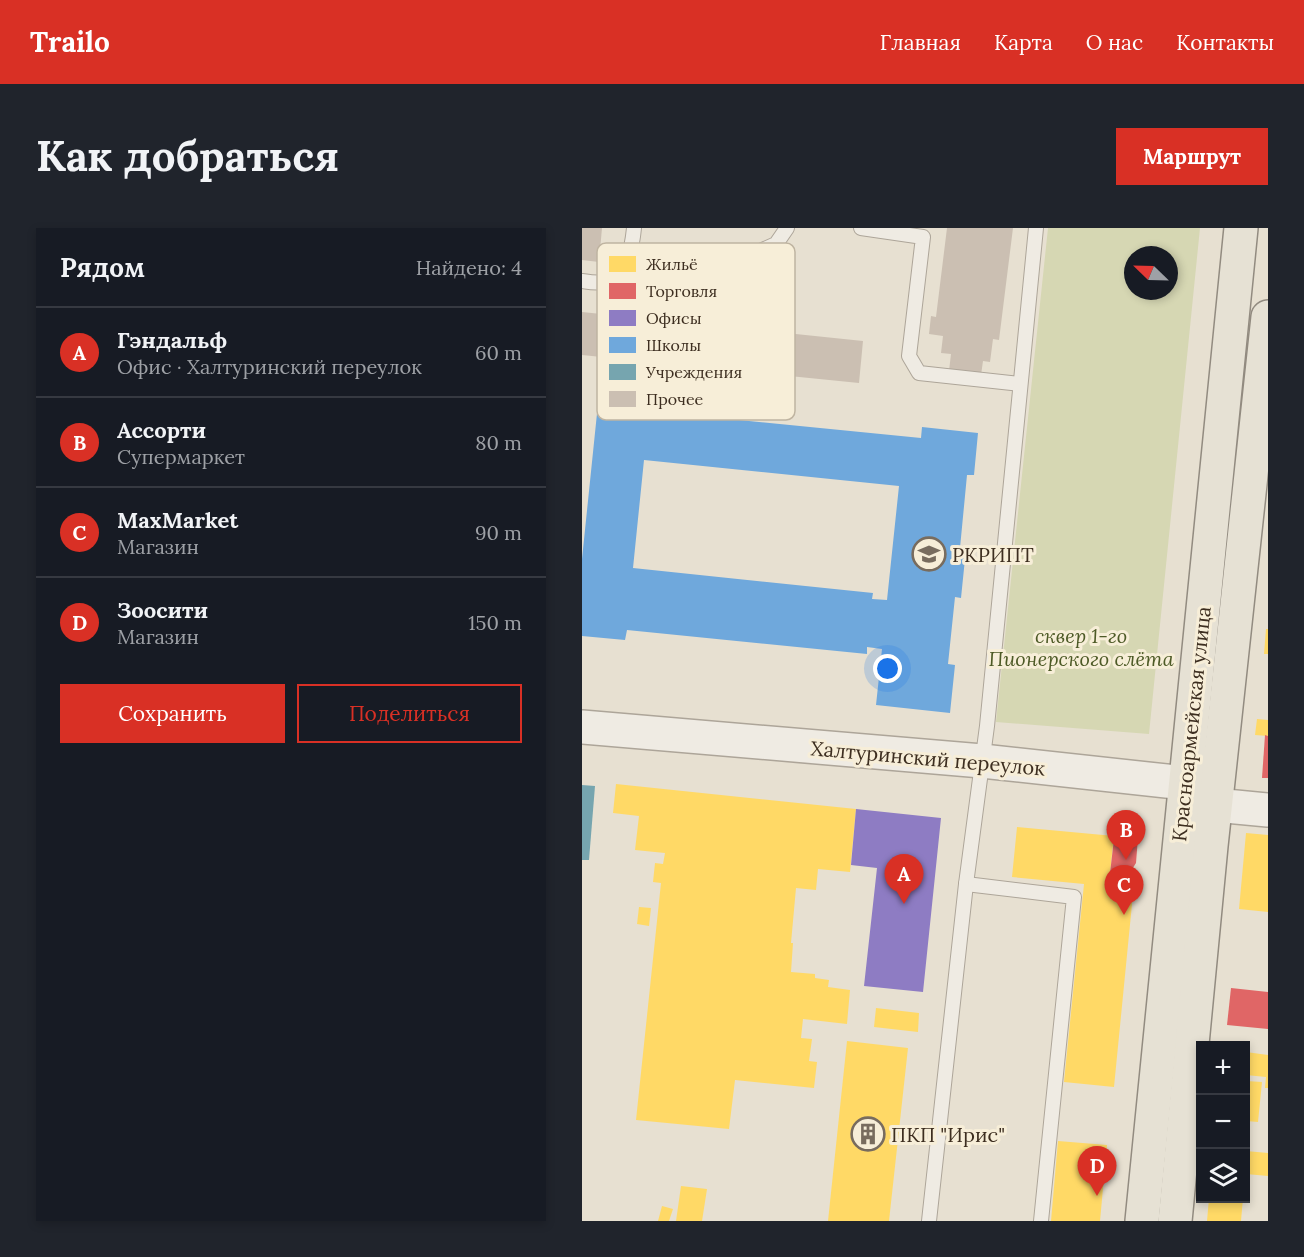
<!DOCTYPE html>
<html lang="ru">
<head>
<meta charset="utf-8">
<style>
  :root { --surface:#171b24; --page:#20242c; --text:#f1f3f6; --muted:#9ea1a6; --line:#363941; --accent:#d93025 }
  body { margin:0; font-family:Lora,serif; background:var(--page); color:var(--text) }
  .controls { position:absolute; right:18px; bottom:18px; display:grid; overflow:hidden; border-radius:0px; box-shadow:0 3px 9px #0003 }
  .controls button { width:54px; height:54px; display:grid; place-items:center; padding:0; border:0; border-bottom:2px solid var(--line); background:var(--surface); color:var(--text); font:30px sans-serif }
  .compass { position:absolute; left:542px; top:18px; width:54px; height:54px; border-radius:50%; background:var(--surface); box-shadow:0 3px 9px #0003; rotate:293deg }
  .you { position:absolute; left:306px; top:441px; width:21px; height:21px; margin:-15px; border:4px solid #fff; border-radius:50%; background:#1a73e8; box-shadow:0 0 0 9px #1a73e833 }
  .badge { display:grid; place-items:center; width:39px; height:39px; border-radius:50%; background:var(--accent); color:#fff; font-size:20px; font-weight:700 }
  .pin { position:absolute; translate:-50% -50px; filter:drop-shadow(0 2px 3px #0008) }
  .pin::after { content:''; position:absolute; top:32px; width:21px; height:18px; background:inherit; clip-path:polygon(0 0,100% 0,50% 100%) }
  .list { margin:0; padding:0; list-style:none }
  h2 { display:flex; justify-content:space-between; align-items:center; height:78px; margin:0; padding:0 24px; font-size:26px }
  h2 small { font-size:20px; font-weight:400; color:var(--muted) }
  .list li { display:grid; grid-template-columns:39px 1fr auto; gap:18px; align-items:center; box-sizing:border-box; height:90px; padding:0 24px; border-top:2px solid var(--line) }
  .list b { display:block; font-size:22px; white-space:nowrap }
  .list p { margin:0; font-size:20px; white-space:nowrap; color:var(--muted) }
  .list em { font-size:20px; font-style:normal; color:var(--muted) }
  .actions { display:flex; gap:12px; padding:18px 24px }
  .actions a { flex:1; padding:14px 0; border:2px solid var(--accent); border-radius:0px; text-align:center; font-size:21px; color:var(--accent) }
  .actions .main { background:var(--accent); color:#fff }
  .icon { flex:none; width:33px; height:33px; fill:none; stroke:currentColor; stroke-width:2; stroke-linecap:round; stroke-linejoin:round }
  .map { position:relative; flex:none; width:686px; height:993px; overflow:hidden; border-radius:0px }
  header { display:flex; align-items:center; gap:36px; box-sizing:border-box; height:84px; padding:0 30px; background:var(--accent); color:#fff }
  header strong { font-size:28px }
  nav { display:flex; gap:33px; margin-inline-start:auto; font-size:21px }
  .intro { display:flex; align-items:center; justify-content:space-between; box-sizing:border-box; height:144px; padding:0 36px }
  h1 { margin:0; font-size:42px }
  .button { padding:15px 27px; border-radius:0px; background:var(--accent); color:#fff; font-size:21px; font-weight:700 }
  main { display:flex; gap:36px; padding:0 36px }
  aside { flex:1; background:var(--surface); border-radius:0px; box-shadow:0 3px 9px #0003 }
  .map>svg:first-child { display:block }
  .green { fill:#d6d7b3; fill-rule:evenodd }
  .homes { fill:#ffd966 }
  .shops { fill:#e06666 }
  .offices { fill:#8e7cc3 }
  .schools { fill:#6fa8dc; fill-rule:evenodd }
  .public { fill:#76a5af }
  .building { fill:#cbbfb2 }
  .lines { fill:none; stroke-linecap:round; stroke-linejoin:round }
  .service-casing { stroke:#ada599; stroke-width:16 }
  .tertiary-casing { stroke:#ada599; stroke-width:36 }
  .primary-casing { stroke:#928b80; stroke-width:36 }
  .service { stroke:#efebe3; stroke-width:14 }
  .tertiary { stroke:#efebe3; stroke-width:33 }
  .primary { stroke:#e6e1d4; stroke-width:33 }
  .labels { text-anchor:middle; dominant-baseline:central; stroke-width:6; stroke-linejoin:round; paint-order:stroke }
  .poi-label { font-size:20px; fill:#3d2e20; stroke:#f7eed8; text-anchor:start }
  .park-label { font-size:20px; font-style:italic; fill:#4d5a26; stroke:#f7eed8 }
  .street-label { font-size:20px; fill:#3d2e20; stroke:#f7eed8 }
  .key { fill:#f7eed8; stroke:#bfb4a1; stroke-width:1.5 }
  .key-label { font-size:16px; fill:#3d2e20 }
</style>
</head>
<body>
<header>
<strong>Trailo</strong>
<nav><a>Главная</a><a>Карта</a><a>О нас</a><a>Контакты</a></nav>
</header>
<div class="intro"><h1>Как добраться</h1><a class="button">Маршрут</a></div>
<main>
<aside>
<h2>Рядом<small>Найдено: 4</small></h2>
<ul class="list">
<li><span class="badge">A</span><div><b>Гэндальф</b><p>Офис · Халтуринский переулок</p></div><em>60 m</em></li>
<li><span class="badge">B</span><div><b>Ассорти</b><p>Супермаркет</p></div><em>80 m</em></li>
<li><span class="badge">C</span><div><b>MaxMarket</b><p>Магазин</p></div><em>90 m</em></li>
<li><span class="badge">D</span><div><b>Зоосити</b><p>Магазин</p></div><em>150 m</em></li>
</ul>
<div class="actions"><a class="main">Сохранить</a><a>Поделиться</a></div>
</aside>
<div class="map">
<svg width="686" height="993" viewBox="0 0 686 993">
  <rect width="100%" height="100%" fill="#e7e0d1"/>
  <!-- green -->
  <path class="green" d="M466 0H618L567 506 414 494ZM551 27H587V63H551Z"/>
  <!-- homes -->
  <g class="homes">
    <polygon points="684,401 686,401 686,426 682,426"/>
    <polygon points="675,491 686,492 686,508 673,507"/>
    <polygon points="34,556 274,581 268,644 236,641 234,662 214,660 209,715 211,715 209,744 233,746 233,750 247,752 246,759 268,762 265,796 221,791 219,810 230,811 227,833 235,834 232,860 153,852 147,901 54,892 79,655 71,654 73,635 81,636 83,625 53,622 57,588 31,585"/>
    <polygon points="435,599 532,608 527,654 552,656 532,859 482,854 502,656 430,649"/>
    <polygon points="664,605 686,607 686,684 657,681"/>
    <polygon points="57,679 69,680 67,698 55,696"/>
    <polygon points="294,780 337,785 336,804 292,799"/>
    <polygon points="265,813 326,820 307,993 246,993"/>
    <polygon points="644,813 659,814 659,818 643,818"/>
    <polygon points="664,824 686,827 686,860 683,860 684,849 664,847"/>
    <polygon points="664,853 680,854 676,894 664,893"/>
    <polygon points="476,913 525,917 518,993 469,993"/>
    <polygon points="664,923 686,925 686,948 664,946"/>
    <polygon points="99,958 125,961 120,993 94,993"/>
    <polygon points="627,970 661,970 659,993 625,993"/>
    <polygon points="80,978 91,981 87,993 76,993"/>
  </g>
  <!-- shops -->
  <g class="shops">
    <polygon points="683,507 686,508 686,550 680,550"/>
    <polygon points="533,602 551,604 550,608 556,609 554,635 547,646 544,646 543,656 527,654"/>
    <polygon points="649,760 686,764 686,801 645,797"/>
  </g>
  <!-- offices -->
  <polygon class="offices" points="274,581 359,590 341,764 282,758 295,640 269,637"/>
  <!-- schools -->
  <path class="schools" d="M17 166 68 172 67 183 339 210 340 199 396 205 392 247H385L378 320 384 321 379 370 373 369 366 436 373 437 368 485 294 477 300 421 285 419V426L45 402 43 412 0 408V331ZM62 232 317 258 305 372 290 371 291 365 51 340Z"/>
  <!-- public -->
  <polygon class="public" points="0,557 13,558 7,632 0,632"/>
  <!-- building -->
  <g class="building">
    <polygon points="0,0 20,0 17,34 0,32"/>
    <polygon points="365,0 431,0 417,112 411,111 408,134 401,133 399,147 367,143 369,126 359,125 361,108 347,106 349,88 354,89"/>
    <polygon points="0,84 281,113 277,155 0,127"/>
  </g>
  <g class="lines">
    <!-- service casing -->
    <g class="service-casing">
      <g id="service">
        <polyline points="279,0 341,9 327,128 337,145 438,156"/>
        <polyline points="49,26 176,24 194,16 205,0"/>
        <path d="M0 53C7 54 18 56 24 53 46 44 50 20 52 0"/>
        <polyline points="384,656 492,669 459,993"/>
        <polyline points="347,993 384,656 405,498 454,0"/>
      </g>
    </g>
    <!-- tertiary casing -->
    <g class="tertiary-casing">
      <polyline id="tertiary" points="0,499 400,533 603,555 633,577 686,582"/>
    </g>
    <!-- primary casing -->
    <g class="primary-casing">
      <g id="primary">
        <polyline points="560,993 659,0"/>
        <polyline points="593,993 629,618 686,89"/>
      </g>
    </g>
    <!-- service -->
    <use href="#service" class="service"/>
    <!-- tertiary -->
    <use href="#tertiary" class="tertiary"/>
    <!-- primary -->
    <use href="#primary" class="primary"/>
  </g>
  <!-- icons -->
  <defs>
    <g id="university-ring" transform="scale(1.725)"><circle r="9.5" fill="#f7eed8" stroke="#786c5e" stroke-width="1.5"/><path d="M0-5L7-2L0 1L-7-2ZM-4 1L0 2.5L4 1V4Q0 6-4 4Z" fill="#786c5e"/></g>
    <g id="building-ring" transform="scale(1.725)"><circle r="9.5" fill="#f7eed8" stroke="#786c5e" stroke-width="1.5"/><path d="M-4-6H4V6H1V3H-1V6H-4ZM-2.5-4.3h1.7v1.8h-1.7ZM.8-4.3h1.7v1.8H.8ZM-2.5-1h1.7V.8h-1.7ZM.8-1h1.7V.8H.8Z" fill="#786c5e"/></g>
  </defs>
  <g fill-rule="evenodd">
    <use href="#university-ring" x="347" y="326"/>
    <use href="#building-ring" x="286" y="906"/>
  </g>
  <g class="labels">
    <!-- poi labels -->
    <g class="poi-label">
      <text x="370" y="326">РКРИПТ</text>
      <text x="309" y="906">ПКП "Ирис"</text>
    </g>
    <!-- park labels -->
    <g class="park-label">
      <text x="499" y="407">сквер 1-го<tspan x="499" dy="23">Пионерского слёта</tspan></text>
    </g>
    <!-- street labels -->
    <g class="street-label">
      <text transform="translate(609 496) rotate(-84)">Красноармейская улица</text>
      <text transform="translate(346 530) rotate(5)">Халтуринский переулок</text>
    </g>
  </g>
  <!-- legend -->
  <rect x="15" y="15" width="198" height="177" rx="9" class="key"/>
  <rect x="27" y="28" width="27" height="16" fill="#ffd966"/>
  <rect x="27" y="55" width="27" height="16" fill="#e06666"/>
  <rect x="27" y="82" width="27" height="16" fill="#8e7cc3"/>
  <rect x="27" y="109" width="27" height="16" fill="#6fa8dc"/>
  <rect x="27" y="136" width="27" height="16" fill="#76a5af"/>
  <rect x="27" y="163" width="27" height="16" fill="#cbbfb2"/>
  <g class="key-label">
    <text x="64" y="42">Жильё</text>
    <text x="64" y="69">Торговля</text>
    <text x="64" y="96">Офисы</text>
    <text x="64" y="123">Школы</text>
    <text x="64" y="150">Учреждения</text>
    <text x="64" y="177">Прочее</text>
  </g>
</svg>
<div class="controls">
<button>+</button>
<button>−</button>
<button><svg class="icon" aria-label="layers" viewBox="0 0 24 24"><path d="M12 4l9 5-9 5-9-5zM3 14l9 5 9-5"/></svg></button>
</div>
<svg class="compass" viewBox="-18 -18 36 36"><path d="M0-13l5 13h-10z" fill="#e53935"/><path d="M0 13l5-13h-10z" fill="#9ea1a6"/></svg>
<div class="you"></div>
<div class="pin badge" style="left:322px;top:676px">A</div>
<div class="pin badge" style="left:544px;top:632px">B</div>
<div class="pin badge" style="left:542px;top:687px">C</div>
<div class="pin badge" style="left:515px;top:968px">D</div>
</div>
</main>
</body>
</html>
